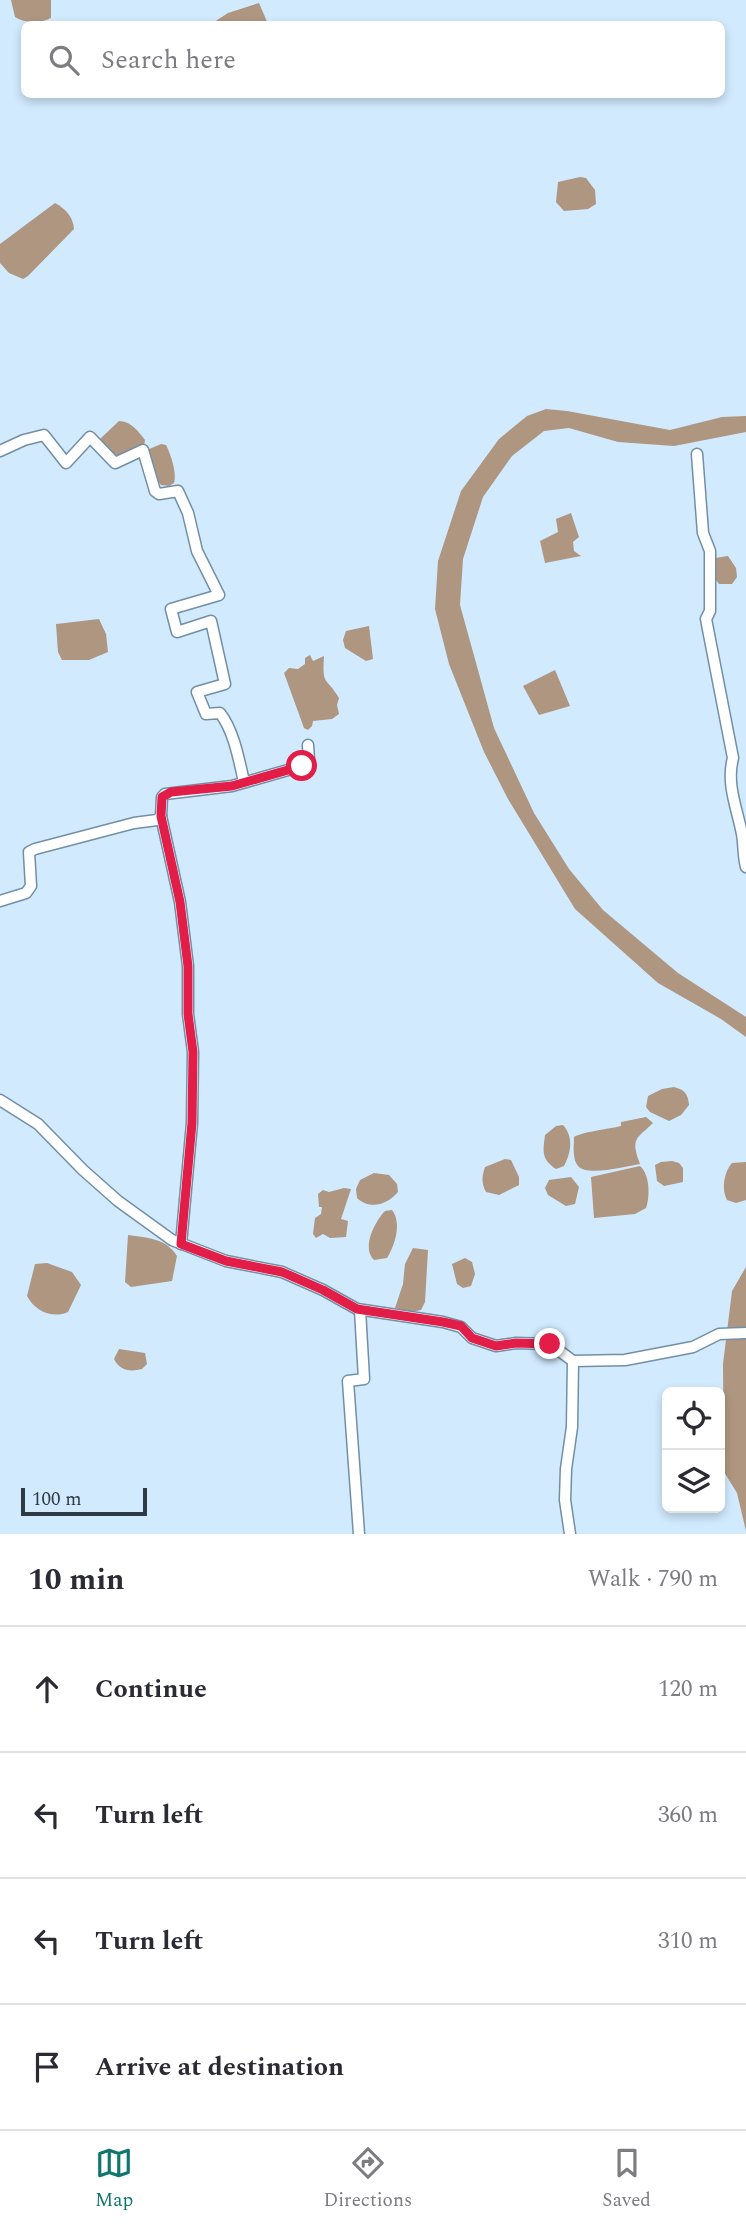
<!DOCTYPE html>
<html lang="en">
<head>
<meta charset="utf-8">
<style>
  :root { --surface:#fff; --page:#f2f2f3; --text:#2b2b33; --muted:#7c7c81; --line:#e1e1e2; --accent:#0f766e }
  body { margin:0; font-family:Spectral,serif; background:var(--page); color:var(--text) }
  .controls { position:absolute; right:21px; bottom:21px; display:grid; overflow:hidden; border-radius:10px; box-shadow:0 4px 10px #0003 }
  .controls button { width:63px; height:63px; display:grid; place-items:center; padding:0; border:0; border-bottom:2px solid var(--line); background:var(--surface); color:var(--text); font:35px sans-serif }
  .scale { position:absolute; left:21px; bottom:18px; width:126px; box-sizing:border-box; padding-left:7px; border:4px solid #2e3a44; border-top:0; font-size:19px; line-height:24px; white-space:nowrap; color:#2e3a44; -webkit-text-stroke:5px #d1eafe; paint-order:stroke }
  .stop { position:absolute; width:21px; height:21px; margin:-16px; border:5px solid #e11d48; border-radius:50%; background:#fff }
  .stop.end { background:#e11d48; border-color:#fff; box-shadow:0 2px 7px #0008 }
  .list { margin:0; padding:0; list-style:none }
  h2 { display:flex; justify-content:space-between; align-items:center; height:91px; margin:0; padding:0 28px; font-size:30px }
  h2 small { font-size:23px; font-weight:400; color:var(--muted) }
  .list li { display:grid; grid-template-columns:46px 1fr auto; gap:21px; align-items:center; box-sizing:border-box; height:126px; padding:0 28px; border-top:2px solid var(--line) }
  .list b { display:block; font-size:26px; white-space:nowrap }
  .list em { font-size:23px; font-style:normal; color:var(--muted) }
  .icon { flex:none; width:38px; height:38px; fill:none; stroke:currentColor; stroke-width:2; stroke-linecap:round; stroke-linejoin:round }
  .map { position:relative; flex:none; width:746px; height:1534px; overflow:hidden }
  .search { position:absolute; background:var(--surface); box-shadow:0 4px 10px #0003; left:21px; right:21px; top:21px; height:77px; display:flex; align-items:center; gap:18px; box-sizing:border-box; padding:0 24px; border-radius:10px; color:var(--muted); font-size:26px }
  .sheet { height:595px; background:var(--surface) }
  nav { display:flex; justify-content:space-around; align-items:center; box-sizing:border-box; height:98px; border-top:2px solid var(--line); background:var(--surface); font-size:19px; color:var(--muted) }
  nav a { display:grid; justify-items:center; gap:4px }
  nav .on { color:var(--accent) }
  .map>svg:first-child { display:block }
  .water { fill:#ae9680 }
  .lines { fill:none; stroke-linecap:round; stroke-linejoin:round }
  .minor-casing { stroke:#728fa6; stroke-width:13 }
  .minor { stroke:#fff; stroke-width:10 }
  .route { stroke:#e11d48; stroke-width:9 }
</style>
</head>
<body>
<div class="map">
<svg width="746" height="1534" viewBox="0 0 746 1534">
  <rect width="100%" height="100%" fill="#d1eafe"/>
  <!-- water -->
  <g class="water">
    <path d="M11 0H51V18C41 23 25 24 15 17Z"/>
    <polygon points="259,3 268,24 211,24 228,13"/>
    <polygon points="580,177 586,178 595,190 596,204 588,209 564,211 556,202 558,182"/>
    <path d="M55 203C66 209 73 217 74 229L28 276 23 279 9 273 0 263V244Z"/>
    <polygon points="546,409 567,411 670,430 722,417 746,416 746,432 674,446 618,442 569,428 544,431 512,456 483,497 463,559 460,605 494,728 534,813 569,869 603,910 678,973 746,1017 746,1037 721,1019 658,983 575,909 508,799 484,752 449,664 435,609 438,561 461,491 499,439 527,416"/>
    <path d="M119 421C131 421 138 431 145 440L144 446 115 460 100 439Z"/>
    <path d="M161 444 166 445C171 455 177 473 174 483L169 486 161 485 153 474 147 450Z"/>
    <polygon points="571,513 579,537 573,542 574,551 581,556 545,563 540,541 558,532 556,519"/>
    <polygon points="728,556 736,568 737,577 732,584 719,584 714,577 715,558"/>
    <polygon points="99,619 106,634 108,652 89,660 62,660 58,652 56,624"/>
    <polygon points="369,626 373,659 366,661 345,648 343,640 346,631"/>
    <path d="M310 655 313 661 324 656C322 687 326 676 339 698L337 705 339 714 332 719 313 721 312 726 308 730 304 728 284 673 289 668 298 669 305 664V658Z"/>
    <polygon points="555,670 570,706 539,715 523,686"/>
    <path d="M674 1087C685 1090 688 1094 689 1105L681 1115 669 1121 650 1112 646 1107 648 1096 662 1089Z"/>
    <path d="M646 1117 653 1123C637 1139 630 1137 640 1164 626 1166 587 1177 578 1166 572 1159 574 1145 574 1137 582 1132 609 1129 621 1126V1122Z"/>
    <path d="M563 1125C574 1137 571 1153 564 1166L556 1169C541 1159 543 1151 545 1135L556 1126Z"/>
    <path d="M505 1159 511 1160 519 1177V1185L499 1195 486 1192C481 1183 482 1176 485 1167Z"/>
    <polygon points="672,1161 679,1163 683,1168 683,1182 664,1186 657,1181 655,1165 661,1162"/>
    <path d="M746 1162V1200L736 1203 727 1200C721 1189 724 1172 732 1163Z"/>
    <path d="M640 1166C650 1175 650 1196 646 1208L635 1214 594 1218 591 1177Z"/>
    <path d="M374 1173 389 1175 397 1184 398 1192C387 1205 370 1210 357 1198L356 1189 360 1180Z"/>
    <polygon points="571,1177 579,1187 575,1204 566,1206 548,1195 545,1188 549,1180"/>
    <polygon points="344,1188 351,1189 341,1219 348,1221 346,1237 330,1238 323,1234 316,1238 313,1234 315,1218 321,1214 322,1207 319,1207 318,1194 323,1190 329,1192"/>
    <path d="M392 1210C402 1223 395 1245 387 1258L374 1260C361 1248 375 1221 385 1211Z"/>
    <path d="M128 1235C148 1238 166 1238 177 1256L172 1281 131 1287 125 1282Z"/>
    <polygon points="413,1248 428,1250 425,1302 421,1310 411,1312 395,1308 403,1284 405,1264"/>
    <polygon points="465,1258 472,1262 475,1274 471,1286 463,1288 457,1284 452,1264"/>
    <path d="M47 1263 72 1272 81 1285 68 1312C52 1319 35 1311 27 1296L35 1264Z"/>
    <polygon points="746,1267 746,1531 737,1493 724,1472 723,1364 732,1291"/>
    <path d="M119 1349 145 1353 147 1364 142 1369C130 1372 120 1371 114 1359Z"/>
  </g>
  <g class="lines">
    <!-- minor casing -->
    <g class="minor-casing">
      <g id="minor">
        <path d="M0 451 24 440 44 435 66 463 90 437 115 463 143 450 155 491 159 494 178 491 188 513 197 551 219 595 171 609 177 632 211 621 225 684 197 692 206 714 220 713C234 731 239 760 244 782"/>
        <path d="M697 454 703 533 710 551V611L706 619 733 758C726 784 737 808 742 834 744 845 743 856 746 867"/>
        <polyline points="161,816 180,902 188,966 188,1014 193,1052 192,1123 181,1244"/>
        <polyline points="0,901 26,893 31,886 29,852 35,849 134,823 157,820 161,816 162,797 165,794 232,786 302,766 309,760 308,745"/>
        <polyline points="0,1100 38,1124 83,1170 118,1201 172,1240 226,1261 282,1272 323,1290 357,1309 443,1322 461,1327 472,1338 496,1346 516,1343 550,1344 573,1361 625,1360 693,1347 719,1334 746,1333"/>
        <polyline points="359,1534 348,1381 364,1379 360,1310"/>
        <polyline points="570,1534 565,1500 566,1469 572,1427 573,1361"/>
      </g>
    </g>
    <!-- minor -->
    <use href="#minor" class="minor"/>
  </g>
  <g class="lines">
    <!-- route -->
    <polyline class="route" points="302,766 232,786 171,792 162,797 161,816 180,902 188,966 188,1014 193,1052 192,1123 181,1244 226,1261 282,1272 323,1290 357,1309 443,1322 461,1326 472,1338 496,1346 516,1343 550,1344"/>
  </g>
</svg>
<div class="controls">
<button><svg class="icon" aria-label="locate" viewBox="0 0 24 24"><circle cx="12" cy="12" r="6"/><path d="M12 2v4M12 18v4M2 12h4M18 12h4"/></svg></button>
<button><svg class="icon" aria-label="layers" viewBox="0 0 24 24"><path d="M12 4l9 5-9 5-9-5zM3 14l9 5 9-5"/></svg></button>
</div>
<div class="scale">100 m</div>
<div class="stop" style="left:302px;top:766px"></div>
<div class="stop end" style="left:550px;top:1344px"></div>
<div class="search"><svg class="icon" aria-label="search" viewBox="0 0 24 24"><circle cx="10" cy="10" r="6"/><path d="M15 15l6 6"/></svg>Search here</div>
</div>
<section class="sheet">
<h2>10 min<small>Walk · 790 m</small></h2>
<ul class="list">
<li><svg class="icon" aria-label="ahead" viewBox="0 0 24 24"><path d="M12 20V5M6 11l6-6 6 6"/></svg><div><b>Continue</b></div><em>120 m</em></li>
<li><svg class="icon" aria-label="left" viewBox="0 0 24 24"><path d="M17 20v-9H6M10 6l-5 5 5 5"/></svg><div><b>Turn left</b></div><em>360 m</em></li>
<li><svg class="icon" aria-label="left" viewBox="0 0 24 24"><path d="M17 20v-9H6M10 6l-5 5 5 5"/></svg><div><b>Turn left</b></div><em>310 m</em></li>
<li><svg class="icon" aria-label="arrive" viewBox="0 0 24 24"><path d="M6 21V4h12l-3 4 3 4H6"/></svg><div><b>Arrive at destination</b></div></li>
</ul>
</section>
<nav>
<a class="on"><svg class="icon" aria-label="map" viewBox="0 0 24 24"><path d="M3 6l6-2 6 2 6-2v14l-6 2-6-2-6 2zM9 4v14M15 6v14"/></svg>Map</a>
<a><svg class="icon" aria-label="directions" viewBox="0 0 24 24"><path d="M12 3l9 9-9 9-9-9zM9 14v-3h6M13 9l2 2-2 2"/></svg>Directions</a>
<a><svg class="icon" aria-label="saved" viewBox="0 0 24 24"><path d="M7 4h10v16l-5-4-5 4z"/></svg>Saved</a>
</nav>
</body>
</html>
